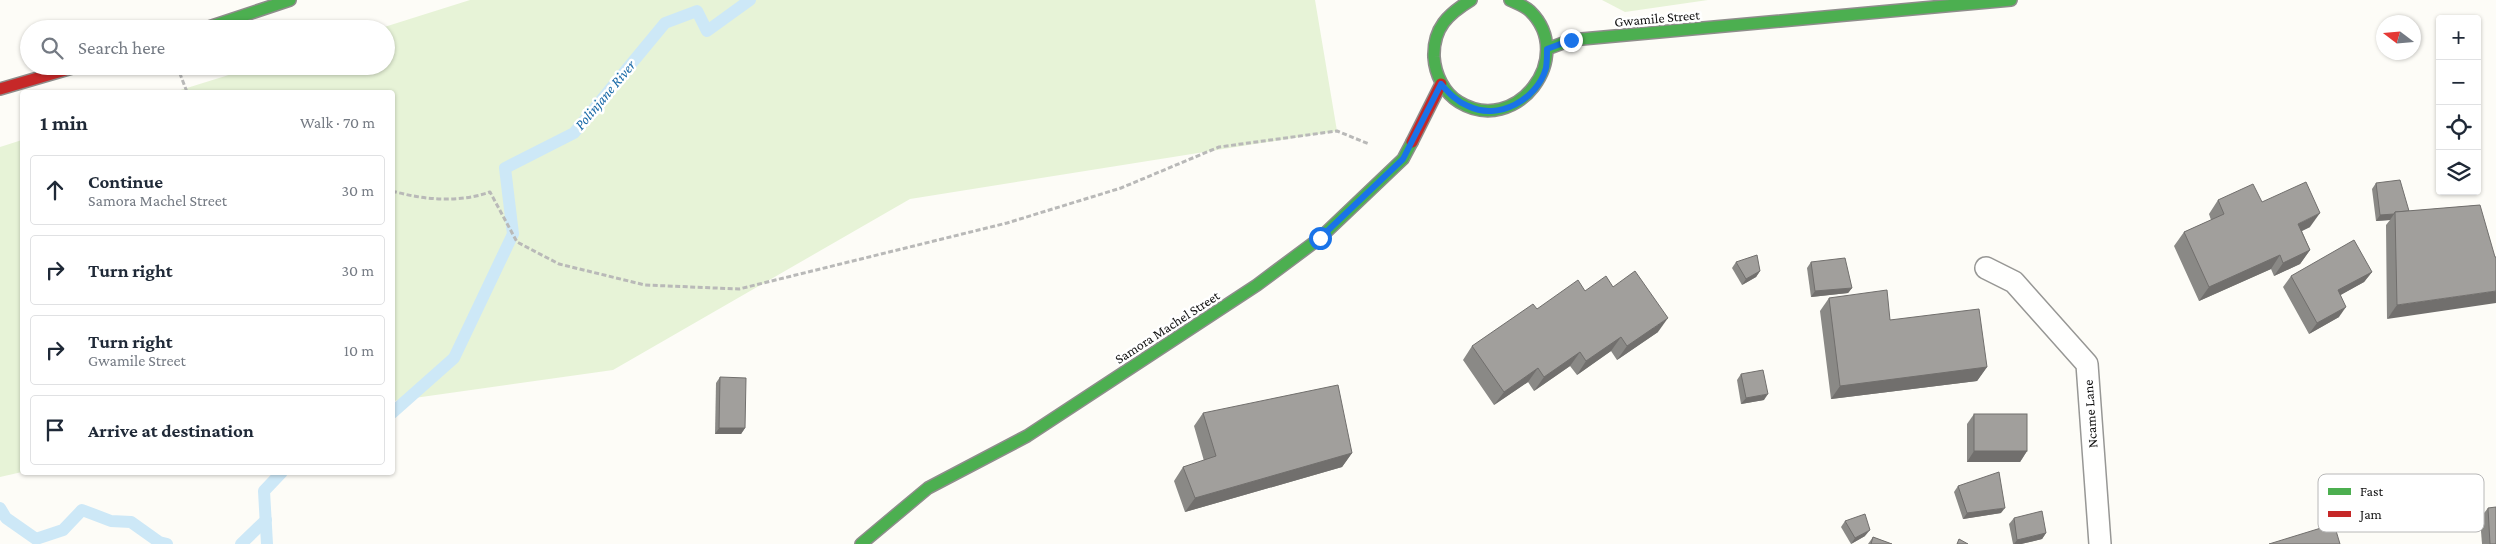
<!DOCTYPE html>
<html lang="en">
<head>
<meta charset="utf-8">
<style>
  :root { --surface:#fff; --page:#f2f2f3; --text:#1f2937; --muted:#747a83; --line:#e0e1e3 }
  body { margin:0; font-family:"Crimson Pro",serif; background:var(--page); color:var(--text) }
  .controls { position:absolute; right:15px; top:15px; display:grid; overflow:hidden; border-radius:5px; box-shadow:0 1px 4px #0004 }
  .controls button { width:45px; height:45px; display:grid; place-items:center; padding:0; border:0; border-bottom:1px solid var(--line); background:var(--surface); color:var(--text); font:25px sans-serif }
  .compass { position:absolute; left:2376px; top:15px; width:45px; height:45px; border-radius:50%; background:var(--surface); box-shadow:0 1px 4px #0004; rotate:286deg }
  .stop { position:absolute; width:15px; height:15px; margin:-11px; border:4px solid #1a73e8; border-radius:50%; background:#fff }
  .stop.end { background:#1a73e8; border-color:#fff; box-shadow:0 1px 5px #0008 }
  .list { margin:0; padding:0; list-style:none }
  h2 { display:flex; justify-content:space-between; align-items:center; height:65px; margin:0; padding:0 20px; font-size:21px }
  h2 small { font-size:16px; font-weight:400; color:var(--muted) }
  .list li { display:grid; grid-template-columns:32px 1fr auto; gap:15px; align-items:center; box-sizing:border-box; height:70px; margin:0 10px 10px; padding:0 10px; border:1px solid var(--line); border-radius:5px }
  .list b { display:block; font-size:19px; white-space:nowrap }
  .list p { margin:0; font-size:16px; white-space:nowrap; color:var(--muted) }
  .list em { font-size:16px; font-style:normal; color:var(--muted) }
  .icon { flex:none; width:28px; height:28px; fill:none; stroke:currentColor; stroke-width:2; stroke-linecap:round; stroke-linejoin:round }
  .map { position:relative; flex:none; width:2496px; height:544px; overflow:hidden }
  .search { position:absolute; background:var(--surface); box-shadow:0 1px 4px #0004; left:20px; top:20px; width:375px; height:55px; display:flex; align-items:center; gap:12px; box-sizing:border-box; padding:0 18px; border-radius:28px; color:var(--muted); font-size:19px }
  .panel { position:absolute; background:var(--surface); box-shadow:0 1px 4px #0004; left:20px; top:90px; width:375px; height:385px; border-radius:5px }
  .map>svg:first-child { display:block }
  .green { fill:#e7f3d7 }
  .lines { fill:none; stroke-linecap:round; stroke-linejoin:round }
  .stream { stroke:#cde8f7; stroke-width:12 }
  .lane-casing { stroke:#979795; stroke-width:24 }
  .fast-casing { stroke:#8e8d8b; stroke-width:14 }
  .jam-casing { stroke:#8e8d8b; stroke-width:14 }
  .path { stroke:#b9b9b8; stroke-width:3; stroke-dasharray:5 2.5; stroke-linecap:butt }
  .lane { stroke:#fffffe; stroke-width:21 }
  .fast { stroke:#4caf50; stroke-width:11 }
  .jam { stroke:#c62828; stroke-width:11 }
  .wall { fill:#8a8986 }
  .shaded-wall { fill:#716f6d }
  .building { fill:#a19f9c; stroke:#716f6d }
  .route { stroke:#1a73e8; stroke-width:6 }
  .labels { text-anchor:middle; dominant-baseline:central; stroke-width:5; stroke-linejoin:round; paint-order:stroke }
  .street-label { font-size:14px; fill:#111; stroke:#fff }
  .water-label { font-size:15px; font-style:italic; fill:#1768a6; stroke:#fff }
  .key { fill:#fff; stroke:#b8b8b8; stroke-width:1 }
  .key-label { font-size:14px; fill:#111 }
</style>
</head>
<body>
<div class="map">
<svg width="2496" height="544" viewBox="0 0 2496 544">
  <rect width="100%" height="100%" fill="#fdfcf7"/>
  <!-- green -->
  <g class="green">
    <polygon points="470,0 1315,0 1337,131 910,199 613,370 393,401 392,92 174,92 258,66 386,66 386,29 378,29"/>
    <polygon points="1602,0 1708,0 1625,12"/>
    <polygon points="22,140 22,472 0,477 0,147"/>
  </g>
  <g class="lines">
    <!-- stream -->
    <g class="stream">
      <polyline points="392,413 454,358 513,234 505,168 574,133 665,23 697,11 707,31 750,0"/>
      <polyline points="0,508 6,518 36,539 63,530 82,510 111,521 131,522 159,542 167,544"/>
      <polyline points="241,544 266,520"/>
      <polyline points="267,544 264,491 282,472"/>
    </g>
    <!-- lane casing -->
    <g class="lane-casing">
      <polyline id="lane" points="1986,268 2014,282 2087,364 2100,544"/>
    </g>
    <!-- fast casing -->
    <g class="fast-casing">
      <g id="fast">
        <path d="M1471 0C1448 14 1433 28 1434 57 1435 74 1444 93 1459 102 1516 137 1577 57 1530 11 1525 6 1516 3 1510 0"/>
        <polyline points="203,29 290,0"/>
        <polyline points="1547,49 1571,40 2011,0"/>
        <polyline points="861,544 928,488 1027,436 1257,285 1320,238 1403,159 1412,142"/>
      </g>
    </g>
    <!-- jam casing -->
    <g class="jam-casing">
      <g id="jam">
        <polyline points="0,89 79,66"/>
        <polyline points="1412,142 1441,84"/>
      </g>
    </g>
    <!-- path -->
    <g class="path">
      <polyline points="177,66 187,92"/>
      <path d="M392 191C424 200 459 203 490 192L517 242 559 264 645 285 739 289 1007 223 1121 188 1219 147 1337 131 1369 144"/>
    </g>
    <!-- lane -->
    <use href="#lane" class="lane"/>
    <!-- fast -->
    <use href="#fast" class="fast"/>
    <!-- jam -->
    <use href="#jam" class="jam"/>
  </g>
  <!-- wall -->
  <g class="wall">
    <polygon points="2376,183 2409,211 2480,205 2387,319 2386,225 2390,220 2376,221 2372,189"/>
    <polygon points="2218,200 2262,202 2310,227 2302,231 2310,250 2300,264 2274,276 2271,269 2199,301 2174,246 2184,232 2211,220 2209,214"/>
    <polygon points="1736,262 1760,271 1756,277 1742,285 1732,268"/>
    <polygon points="1811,262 1852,288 1848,293 1811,297 1807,268"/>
    <polygon points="2372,272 2364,282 2340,295 2339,317 2309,334 2283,287 2291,276"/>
    <polygon points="1613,287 1658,332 1617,360 1611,351 1577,375 1570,366 1534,391 1528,382 1494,405 1463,360 1472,346 1537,309 1585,291"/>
    <polygon points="1829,298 1890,320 1987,367 1977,381 1831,399 1820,311"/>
    <polygon points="1741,374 1764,400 1741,404 1737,380"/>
    <polygon points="720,377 745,428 741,434 715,434 716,383"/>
    <polygon points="1203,413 1352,453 1342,467 1185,512 1174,481 1183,467 1204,461 1194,426"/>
    <polygon points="1974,414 2027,451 2020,462 1967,462 1967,424"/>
    <polygon points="1958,486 2001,513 1963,519 1954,492"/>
    <polygon points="2488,508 2496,544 2482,544 2480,518"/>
    <polygon points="2014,518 2046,533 2042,539 2021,544 2013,544 2009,524"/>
    <polygon points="1845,521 1865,536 1851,544 1841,527"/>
    <polygon points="1873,537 1892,544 1868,544"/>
  </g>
  <!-- shaded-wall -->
  <g class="shaded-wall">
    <polygon points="2320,213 2310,227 2289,237 2298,224"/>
    <polygon points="2394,214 2390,220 2376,221 2380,215"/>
    <polygon points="2310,250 2300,264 2274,276 2283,263"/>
    <polygon points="2280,255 2271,269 2199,301 2209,287"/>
    <polygon points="1760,271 1756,277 1742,285 1746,279"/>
    <polygon points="2372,272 2364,282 2330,301 2338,290"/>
    <polygon points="1852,288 1848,293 1811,297 1815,291"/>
    <polygon points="2496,291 2496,303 2387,319 2397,305"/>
    <polygon points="2346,307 2339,317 2309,334 2317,323"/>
    <polygon points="1668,318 1658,332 1617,360 1627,346"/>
    <polygon points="1621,337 1611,351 1577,375 1586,361"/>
    <polygon points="1580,352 1570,366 1534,391 1544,377"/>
    <polygon points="1987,367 1977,381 1831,399 1840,386"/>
    <polygon points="1538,368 1528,382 1494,405 1504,392"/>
    <polygon points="1768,394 1764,400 1741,404 1746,398"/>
    <polygon points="719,428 745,428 741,434 715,434"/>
    <polygon points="1974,451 2027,451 2020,462 1967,462"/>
    <polygon points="1352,453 1342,467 1185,512 1195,498"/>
    <polygon points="2005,508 2001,513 1963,519 1967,513"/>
    <polygon points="1870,530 1865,536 1851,544 1855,538"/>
    <polygon points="2046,533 2042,539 2021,544 2014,544 2017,540"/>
  </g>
  <!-- building -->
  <g class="building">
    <polygon points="2400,180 2409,211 2395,212 2394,214 2380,215 2376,183"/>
    <polygon points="2306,182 2320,213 2298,224 2310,250 2283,263 2280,255 2209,287 2184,232 2224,214 2218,200 2253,184 2262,202"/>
    <polygon points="2480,205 2495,257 2496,257 2496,291 2397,305 2395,212"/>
    <polygon points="2354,240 2372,272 2338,290 2346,307 2317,323 2291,276"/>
    <polygon points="1757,255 1760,271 1746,279 1736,262"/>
    <polygon points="1845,258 1852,288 1815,291 1811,262"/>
    <polygon points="1635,271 1668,318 1627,346 1621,337 1586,361 1580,352 1544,377 1538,368 1504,392 1472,346 1533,304 1537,309 1578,280 1585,291 1606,276 1613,287"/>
    <polygon points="1887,290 1890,320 1979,309 1987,367 1840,386 1829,298"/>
    <polygon points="1763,370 1768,394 1746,398 1741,374"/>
    <polygon points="720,377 746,378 745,428 719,428"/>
    <polygon points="1338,385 1352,453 1195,498 1183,467 1216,456 1203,413"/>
    <rect x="1974" y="414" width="53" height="37"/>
    <polygon points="1999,472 2005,508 1967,513 1958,486"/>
    <polygon points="2496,507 2496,544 2490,544 2488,508"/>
    <polygon points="2042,511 2046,533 2017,540 2014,518"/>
    <polygon points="1865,514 1870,530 1855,538 1845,521"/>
    <polygon points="2334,524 2340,544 2269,544"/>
    <polygon points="1873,537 1892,544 1871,544"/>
    <polygon points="1959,539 1968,544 1957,544"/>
  </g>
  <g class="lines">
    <!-- route -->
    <path class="route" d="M1320 238 1403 159 1441 84C1449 93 1456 101 1468 106 1498 121 1537 100 1546 68 1547 62 1547 55 1547 49L1571 40"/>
  </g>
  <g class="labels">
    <!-- street labels -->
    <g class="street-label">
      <text transform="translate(1657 18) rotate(-5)">Gwamile Street</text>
      <text transform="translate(1167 327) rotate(-33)">Samora Machel Street</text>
      <text transform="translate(2090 414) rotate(-94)">Ncame Lane</text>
    </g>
    <!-- water labels -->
    <g class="water-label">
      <text transform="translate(605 95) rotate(-50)">Polinjane River</text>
    </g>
  </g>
  <!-- legend -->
  <rect x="2318" y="474" width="166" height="58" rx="8" class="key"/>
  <rect x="2328" y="488" width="23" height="7" fill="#4caf50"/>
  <rect x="2328" y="511" width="23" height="6" fill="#c62828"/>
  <g class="key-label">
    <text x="2360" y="496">Fast</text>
    <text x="2360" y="519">Jam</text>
  </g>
</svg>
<div class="controls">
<button>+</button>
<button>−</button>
<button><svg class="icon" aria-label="locate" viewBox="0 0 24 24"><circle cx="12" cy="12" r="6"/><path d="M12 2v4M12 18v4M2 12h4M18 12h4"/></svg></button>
<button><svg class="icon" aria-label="layers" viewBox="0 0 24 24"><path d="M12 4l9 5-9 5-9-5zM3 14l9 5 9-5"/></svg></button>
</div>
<svg class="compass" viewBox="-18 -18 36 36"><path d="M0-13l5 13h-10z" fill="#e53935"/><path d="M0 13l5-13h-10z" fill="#747a83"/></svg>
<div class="stop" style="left:1320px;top:238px"></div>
<div class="stop end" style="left:1571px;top:40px"></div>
<div class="search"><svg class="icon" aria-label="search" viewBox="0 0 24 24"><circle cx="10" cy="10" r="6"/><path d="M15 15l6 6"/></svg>Search here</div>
<section class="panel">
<h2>1 min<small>Walk · 70 m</small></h2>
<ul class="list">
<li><svg class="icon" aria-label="ahead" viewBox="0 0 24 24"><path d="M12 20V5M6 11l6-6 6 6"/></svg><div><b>Continue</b><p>Samora Machel Street</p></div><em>30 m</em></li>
<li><svg class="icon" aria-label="right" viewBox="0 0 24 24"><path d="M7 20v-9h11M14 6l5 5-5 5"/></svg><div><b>Turn right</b></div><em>30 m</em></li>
<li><svg class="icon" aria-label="right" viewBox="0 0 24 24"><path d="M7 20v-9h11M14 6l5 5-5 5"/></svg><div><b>Turn right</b><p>Gwamile Street</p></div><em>10 m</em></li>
<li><svg class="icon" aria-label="arrive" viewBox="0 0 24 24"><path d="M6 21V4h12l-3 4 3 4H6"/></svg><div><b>Arrive at destination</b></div></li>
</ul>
</section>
</div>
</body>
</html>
